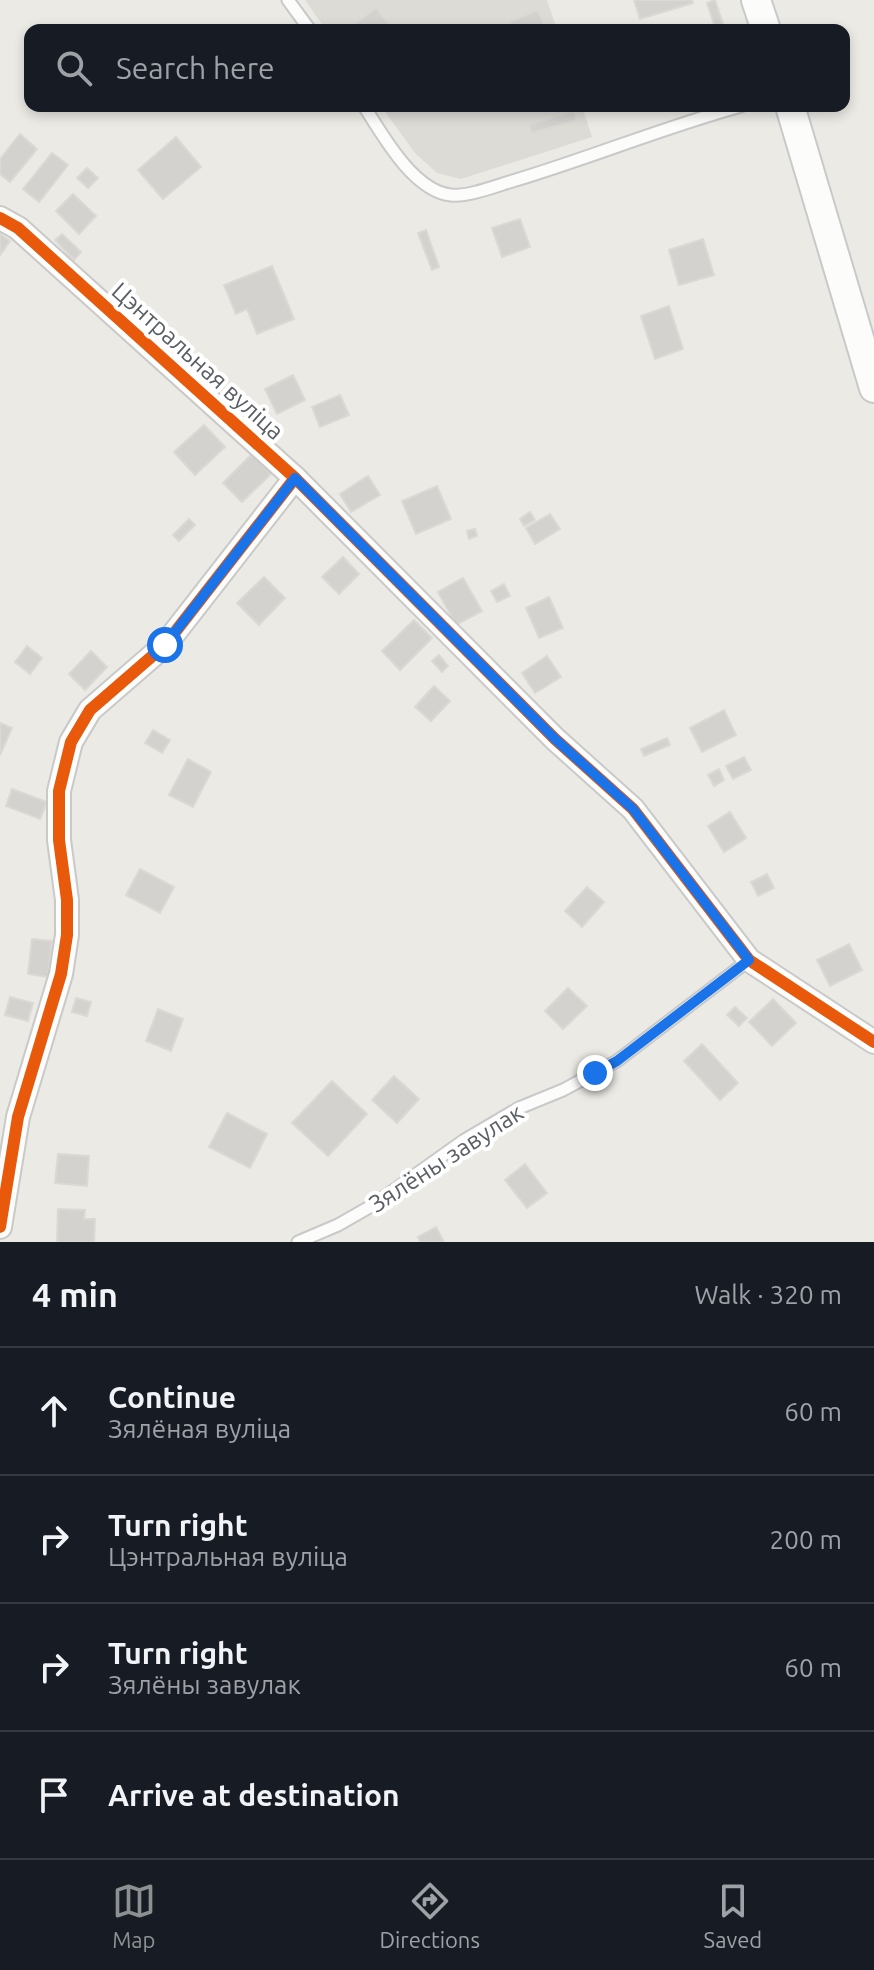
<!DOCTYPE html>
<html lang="en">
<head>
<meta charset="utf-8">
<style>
  :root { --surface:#171b24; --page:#20242c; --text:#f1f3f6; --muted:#9ea1a6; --line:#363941; --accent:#8d9091 }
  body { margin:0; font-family:Ubuntu,sans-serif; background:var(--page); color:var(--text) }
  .stop { position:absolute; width:24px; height:24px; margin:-18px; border:6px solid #1a73e8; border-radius:50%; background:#fff }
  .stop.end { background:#1a73e8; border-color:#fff; box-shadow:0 2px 8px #0008 }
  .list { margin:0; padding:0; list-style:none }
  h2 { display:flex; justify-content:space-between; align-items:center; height:104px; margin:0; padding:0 32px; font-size:34px }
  h2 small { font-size:26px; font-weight:400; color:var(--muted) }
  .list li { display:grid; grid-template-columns:52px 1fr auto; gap:24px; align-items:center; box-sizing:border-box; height:128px; padding:0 32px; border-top:2px solid var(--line) }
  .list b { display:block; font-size:30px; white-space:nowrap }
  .list p { margin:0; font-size:26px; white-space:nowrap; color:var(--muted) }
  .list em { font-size:26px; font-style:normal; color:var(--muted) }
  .icon { flex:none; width:44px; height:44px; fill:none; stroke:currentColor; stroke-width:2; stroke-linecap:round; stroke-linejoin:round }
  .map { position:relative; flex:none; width:874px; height:1242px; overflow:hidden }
  .search { position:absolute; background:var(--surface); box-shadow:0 4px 12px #0003; left:24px; right:24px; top:24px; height:88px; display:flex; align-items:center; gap:20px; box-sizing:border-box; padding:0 28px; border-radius:16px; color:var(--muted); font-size:30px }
  .sheet { height:616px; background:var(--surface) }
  nav { display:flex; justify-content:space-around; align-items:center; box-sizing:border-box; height:112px; border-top:2px solid var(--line); background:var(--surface); font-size:22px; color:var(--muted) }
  nav a { display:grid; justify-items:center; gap:4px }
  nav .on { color:var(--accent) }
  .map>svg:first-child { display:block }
  .industrial { fill:#dddbd6 }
  .building { fill:#d3d2cf; stroke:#dbd9d4; stroke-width:2 }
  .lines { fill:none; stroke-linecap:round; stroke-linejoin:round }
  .service-casing { stroke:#c9c9c9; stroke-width:15 }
  .minor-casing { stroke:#c9c9c9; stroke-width:26 }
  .tertiary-casing { stroke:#c9c9c9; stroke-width:32 }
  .service { stroke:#fcfcfb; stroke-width:11 }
  .minor { stroke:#fcfcfb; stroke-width:22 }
  .tertiary { stroke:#fcfcfb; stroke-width:28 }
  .cycleway-casing { stroke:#fff; stroke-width:17 }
  .cycleway { stroke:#e8590c; stroke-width:12 }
  .route { stroke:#1a73e8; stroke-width:10 }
  .labels { text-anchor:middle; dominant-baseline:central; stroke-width:8; stroke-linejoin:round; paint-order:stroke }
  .street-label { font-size:24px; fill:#5a5f64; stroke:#fff }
</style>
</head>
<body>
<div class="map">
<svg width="874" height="1242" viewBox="0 0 874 1242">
  <rect width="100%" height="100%" fill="#eceae5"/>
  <!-- industrial -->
  <g class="industrial">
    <polygon points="305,0 547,0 557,30 326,30"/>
    <polygon points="381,106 582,106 592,137 461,179 437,173 415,153"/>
  </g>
  <!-- building -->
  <g class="building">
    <polygon points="634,0 692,0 693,3 640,19"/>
    <polygon points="715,0 725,30 716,30 707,3"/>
    <polygon points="376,8 393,30 347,30"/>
    <polygon points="538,10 546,30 513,30 510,22"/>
    <polygon points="574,111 577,120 532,133 529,125"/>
    <polygon points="20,134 37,149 10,182 0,174 0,159"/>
    <polygon points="176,137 201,167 163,199 138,170"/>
    <polygon points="52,153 68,165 39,202 23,189"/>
    <polygon points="87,168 98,178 88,188 77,178"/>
    <polygon points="73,194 96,216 79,234 56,211"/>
    <polygon points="520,219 530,247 502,257 492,228"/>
    <polygon points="426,230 439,267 432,270 418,233"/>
    <polygon points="0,234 10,241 0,255"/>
    <polygon points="62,234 81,252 74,260 55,240"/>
    <polygon points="703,239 714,275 679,285 669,250"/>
    <polygon points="272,266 294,319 257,334 247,309 236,314 224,285"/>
    <polygon points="669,306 683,349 655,359 641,316"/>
    <polygon points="293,375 305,400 277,414 265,389"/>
    <polygon points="340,395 349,415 320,427 312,407"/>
    <polygon points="204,425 225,447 195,475 174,452"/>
    <polygon points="252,454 271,474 242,502 223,483"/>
    <polygon points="368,476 380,495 351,512 340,494"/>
    <polygon points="437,486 451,519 416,534 402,501"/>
    <polygon points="530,512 535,520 524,526 520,519"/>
    <polygon points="550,514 560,529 535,544 526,528"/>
    <polygon points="189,519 195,525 179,541 173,535"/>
    <polygon points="475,529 477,536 469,539 467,531"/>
    <polygon points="343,557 359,574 339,594 322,577"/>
    <polygon points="264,577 285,598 259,625 237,603"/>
    <polygon points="463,578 482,611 456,625 438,592"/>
    <polygon points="504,584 510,596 497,602 491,591"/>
    <polygon points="549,597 563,628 539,638 526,608"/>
    <polygon points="414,620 432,638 400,670 382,651"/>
    <polygon points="27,646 42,658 30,674 15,662"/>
    <polygon points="91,651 107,667 85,690 69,674"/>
    <polygon points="439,655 448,666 442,672 432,661"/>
    <polygon points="547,656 561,677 535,693 522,673"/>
    <polygon points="434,686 450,701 431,721 415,707"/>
    <polygon points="724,710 736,735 702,752 690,728"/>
    <polygon points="0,723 12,728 0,755"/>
    <polygon points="153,730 170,740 162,753 145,743"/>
    <polygon points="667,738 670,745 644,756 641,749"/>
    <polygon points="744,757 751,770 733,779 726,766"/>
    <polygon points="188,759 211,772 193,807 169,795"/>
    <polygon points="719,769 724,780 714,786 708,775"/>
    <polygon points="12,789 47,802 40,819 6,806"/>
    <polygon points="730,812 746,838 724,852 708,826"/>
    <polygon points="140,869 174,887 160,913 126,895"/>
    <polygon points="767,874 774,888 758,896 751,882"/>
    <polygon points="587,887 604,902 582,927 565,911"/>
    <polygon points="32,939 52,941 48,977 28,974"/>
    <polygon points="849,944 862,970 830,986 817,960"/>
    <polygon points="568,988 587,1006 563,1029 545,1011"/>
    <polygon points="10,997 33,1003 28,1021 5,1015"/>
    <polygon points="76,998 91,1002 87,1016 72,1012"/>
    <polygon points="773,999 796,1023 772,1046 749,1022"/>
    <polygon points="735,1007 747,1018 739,1026 727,1015"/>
    <polygon points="158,1009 183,1019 171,1051 146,1041"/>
    <polygon points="702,1044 738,1083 720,1100 684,1061"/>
    <polygon points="394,1076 419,1099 397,1123 372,1100"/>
    <polygon points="332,1081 367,1114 328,1156 292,1123"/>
    <polygon points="227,1113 267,1134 250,1168 209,1147"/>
    <polygon points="58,1154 89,1156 87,1186 55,1183"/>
    <polygon points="525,1164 547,1193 527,1208 505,1180"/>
    <polygon points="58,1209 85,1210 84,1219 95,1219 94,1242 57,1242"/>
    <polygon points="436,1227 444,1242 420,1242 418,1237"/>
  </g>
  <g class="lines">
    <!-- service casing -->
    <g class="service-casing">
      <g id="service">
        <polyline points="288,0 310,30"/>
        <path d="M364 106C382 134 413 191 451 195 469 197 498 185 516 180 592 157 665 127 741 106"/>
        <polyline points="298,1242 338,1225 373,1205 463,1141 519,1108 563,1090 617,1061 749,960"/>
      </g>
    </g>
    <!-- minor casing -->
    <g class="minor-casing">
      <g id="minor">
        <polyline points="0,218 18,228 295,478 555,739 633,809 749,960 874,1042"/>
        <polyline points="0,1227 18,1117 61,974 67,935 67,900 59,840 59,791 71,742 90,710 165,645 295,478"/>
      </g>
    </g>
    <!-- tertiary casing -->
    <g class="tertiary-casing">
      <g id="tertiary">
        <polyline points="756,0 766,30"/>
        <polyline points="790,106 874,388"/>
      </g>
    </g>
    <!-- service -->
    <use href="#service" class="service"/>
    <!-- minor -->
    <use href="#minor" class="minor"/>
    <!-- tertiary -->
    <use href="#tertiary" class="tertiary"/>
    <!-- cycleway casing -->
    <g class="cycleway-casing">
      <g id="cycleway">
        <polyline points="0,218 18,228 295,478 555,739 633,809 749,960 874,1042"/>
        <polyline points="0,1227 18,1117 61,974 67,935 67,900 59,840 59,791 71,742 90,710 165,645 295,478"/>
      </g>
    </g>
    <!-- cycleway -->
    <use href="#cycleway" class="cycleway"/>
  </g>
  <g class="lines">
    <!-- route -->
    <polyline class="route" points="165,645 295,478 555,739 633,809 749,960 617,1061 595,1073"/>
  </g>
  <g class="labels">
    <!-- street labels -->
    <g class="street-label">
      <text transform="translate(198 361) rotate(42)">Цэнтральная вуліца</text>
      <text transform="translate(446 1158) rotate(-33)">Зялёны завулак</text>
    </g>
  </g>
</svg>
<div class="stop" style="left:165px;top:645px"></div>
<div class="stop end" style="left:595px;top:1073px"></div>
<div class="search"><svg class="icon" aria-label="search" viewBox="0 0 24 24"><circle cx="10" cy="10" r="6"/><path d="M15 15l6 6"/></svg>Search here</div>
</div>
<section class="sheet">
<h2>4 min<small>Walk · 320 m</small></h2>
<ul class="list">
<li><svg class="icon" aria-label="ahead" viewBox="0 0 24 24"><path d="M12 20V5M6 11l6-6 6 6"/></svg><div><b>Continue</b><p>Зялёная вуліца</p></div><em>60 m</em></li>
<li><svg class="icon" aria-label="right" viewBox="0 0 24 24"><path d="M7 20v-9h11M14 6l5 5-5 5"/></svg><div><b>Turn right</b><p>Цэнтральная вуліца</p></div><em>200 m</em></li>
<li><svg class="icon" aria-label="right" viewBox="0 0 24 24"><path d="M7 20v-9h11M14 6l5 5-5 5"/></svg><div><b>Turn right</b><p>Зялёны завулак</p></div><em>60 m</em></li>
<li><svg class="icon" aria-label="arrive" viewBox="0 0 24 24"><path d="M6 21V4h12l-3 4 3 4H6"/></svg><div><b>Arrive at destination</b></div></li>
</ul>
</section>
<nav>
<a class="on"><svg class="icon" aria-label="map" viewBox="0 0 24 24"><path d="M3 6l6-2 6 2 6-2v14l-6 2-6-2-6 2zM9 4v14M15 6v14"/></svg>Map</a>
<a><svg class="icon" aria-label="directions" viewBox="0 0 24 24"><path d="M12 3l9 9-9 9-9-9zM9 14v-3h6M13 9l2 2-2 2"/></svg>Directions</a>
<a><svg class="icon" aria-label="saved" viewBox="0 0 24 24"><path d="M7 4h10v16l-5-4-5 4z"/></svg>Saved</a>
</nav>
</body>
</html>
